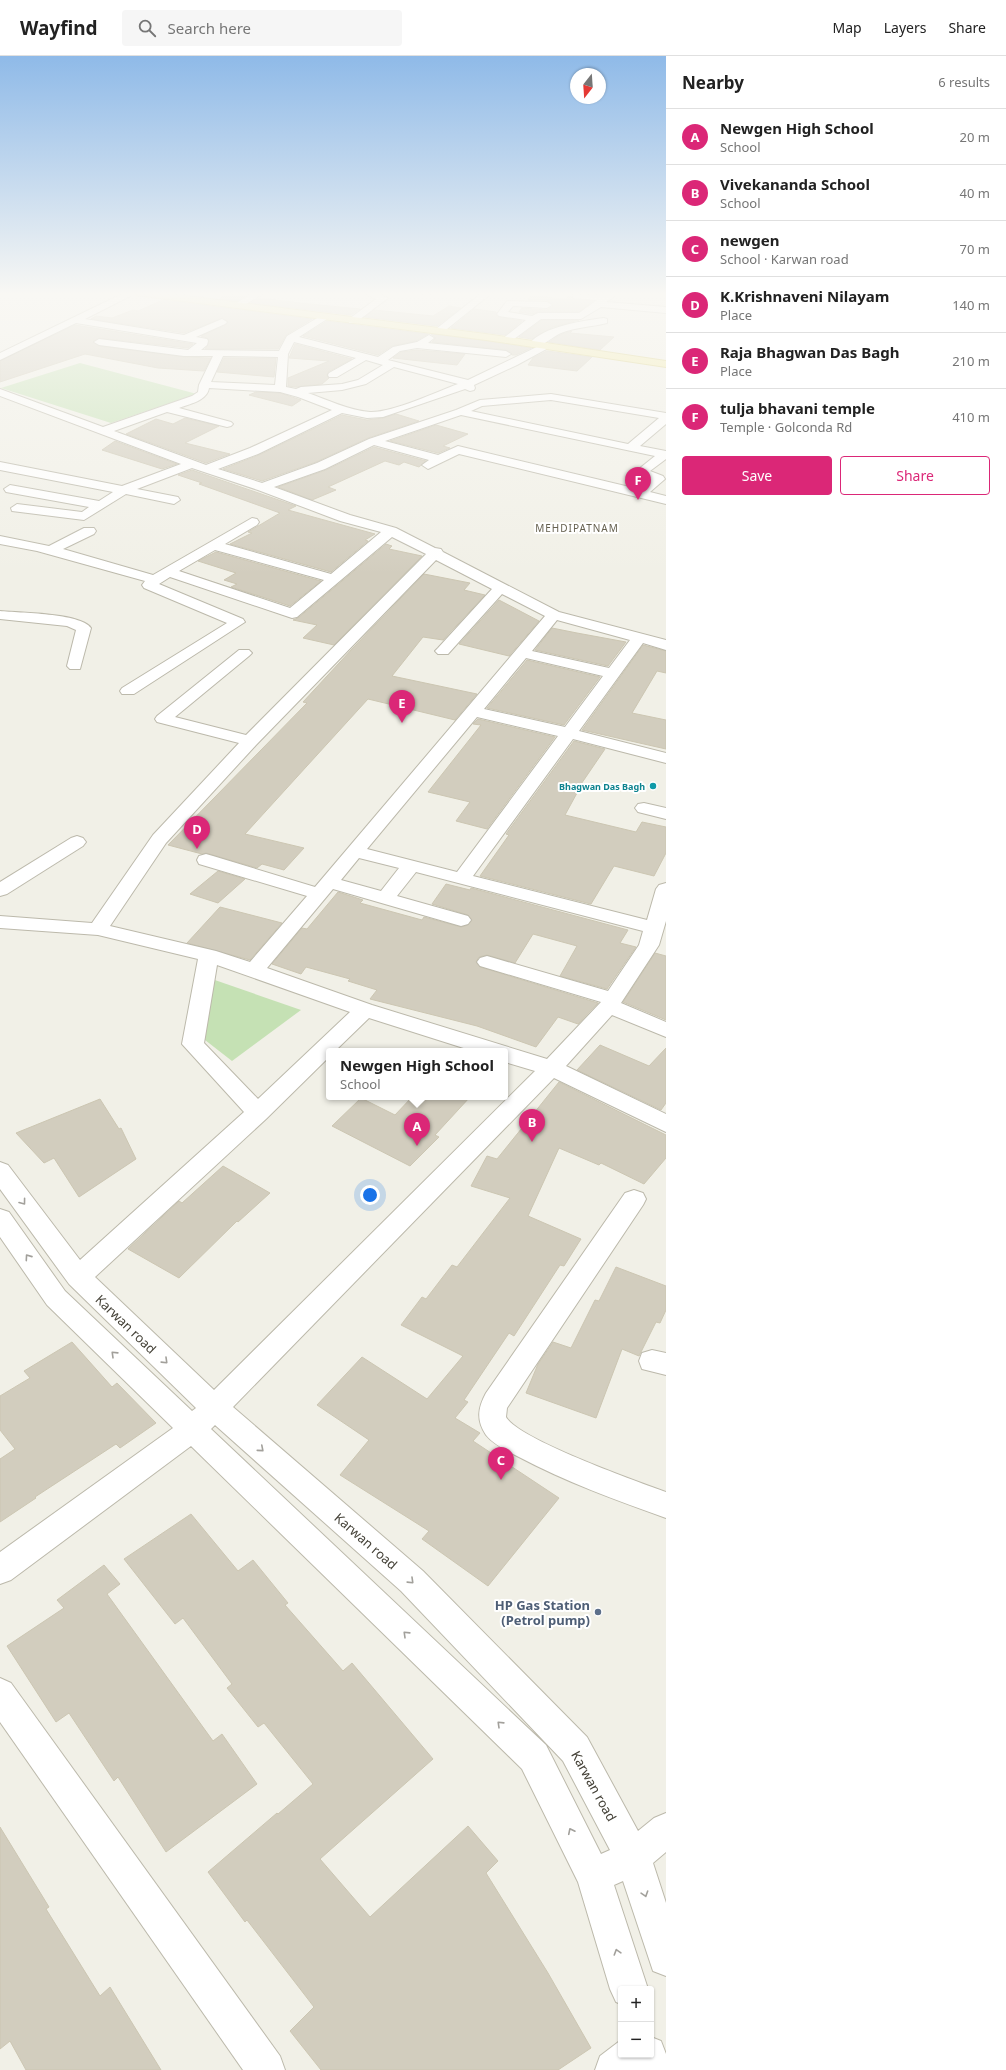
<!DOCTYPE html>
<html lang="en">
<head>
<meta charset="utf-8">
<style>
  :root { --surface:#fff; --page:#f6f6f6; --text:#222; --muted:#767676; --line:#e0e0e0; --accent:#db2777 }
  body { margin:0; font-family:"Noto Sans",sans-serif; background:var(--page); color:var(--text) }
  .controls { position:absolute; right:12px; bottom:12px; display:grid; overflow:hidden; border-radius:4px; box-shadow:0 1px 3px #0004 }
  .controls button { width:36px; height:36px; display:grid; place-items:center; padding:0; border:0; border-bottom:1px solid var(--line); background:var(--surface); color:var(--text); font:20px sans-serif }
  .compass { position:absolute; left:570px; top:12px; width:36px; height:36px; border-radius:50%; background:var(--surface); box-shadow:0 1px 3px #0004; rotate:197deg }
  .you { position:absolute; left:370px; top:1139px; width:14px; height:14px; margin:-10px; border:3px solid #fff; border-radius:50%; background:#1a73e8; box-shadow:0 0 0 6px #1a73e833 }
  .badge { display:grid; place-items:center; width:26px; height:26px; border-radius:50%; background:var(--accent); color:#fff; font-size:13px; font-weight:700 }
  .pin { position:absolute; translate:-50% -33px; filter:drop-shadow(0 1px 2px #0008) }
  .pin::after { content:''; position:absolute; top:21px; width:14px; height:12px; background:inherit; clip-path:polygon(0 0,100% 0,50% 100%) }
  .popup { position:absolute; left:326px; top:992px; width:182px; height:52px; box-sizing:border-box; display:grid; place-content:center; border-radius:4px; background:var(--surface); filter:drop-shadow(0 1px 3px #0005); font-size:13px; white-space:nowrap; color:var(--muted) }
  .popup b { font-size:15px; color:var(--text) }
  .popup::after { content:''; position:absolute; left:50%; top:100%; margin-left:-8px; border:8px solid transparent; border-top-color:var(--surface) }
  .list { margin:0; padding:0; list-style:none }
  h2 { display:flex; justify-content:space-between; align-items:center; height:52px; margin:0; padding:0 16px; font-size:17px }
  h2 small { font-size:13px; font-weight:400; color:var(--muted) }
  .list li { display:grid; grid-template-columns:26px 1fr auto; gap:12px; align-items:center; box-sizing:border-box; height:56px; padding:0 16px; border-top:1px solid var(--line) }
  .list b { display:block; font-size:15px; white-space:nowrap }
  .list p { margin:0; font-size:13px; white-space:nowrap; color:var(--muted) }
  .list em { font-size:13px; font-style:normal; color:var(--muted) }
  .actions { display:flex; gap:8px; padding:12px 16px }
  .actions a { flex:1; padding:9px 0; border:1px solid var(--accent); border-radius:4px; text-align:center; font-size:14px; color:var(--accent) }
  .actions .main { background:var(--accent); color:#fff }
  .icon { flex:none; width:22px; height:22px; fill:none; stroke:currentColor; stroke-width:2; stroke-linecap:round; stroke-linejoin:round }
  .map { position:relative; flex:none; width:666px; height:2014px; overflow:hidden }
  header { display:flex; align-items:center; gap:24px; box-sizing:border-box; height:56px; padding:0 20px; background:var(--surface); border-bottom:1px solid var(--line) }
  header strong { font-size:19px }
  nav { display:flex; gap:22px; margin-inline-start:auto; font-size:14px }
  .search { width:280px; height:36px; background:var(--page); display:flex; align-items:center; gap:10px; box-sizing:border-box; padding:0 14px; border-radius:4px; color:var(--muted); font-size:15px }
  main { display:flex }
  aside { flex:1; background:var(--surface) }
  .map>svg:first-child { display:block }
  .green { fill:#c5e1b4 }
  .building { fill:#d2cdbe; stroke:#ccc6b2 }
  .lines { fill:none; stroke-linecap:round; stroke-linejoin:round }
  .minor-casing { stroke:#bcb9ab; stroke-width:2 }
  .major-casing { stroke:#d5ca71; stroke-width:2 }
  .minor { fill:#fff; fill-rule:evenodd }
  .major { fill:#f2ea9f; fill-rule:evenodd }
  .oneway { stroke:#a2a09b }
  .culture-dot { fill:#0f9aa8; stroke:#fff; stroke-width:1.5 }
  .service-dot { fill:#5c6f8a; stroke:#fff; stroke-width:1.5 }
  .labels { text-anchor:middle; dominant-baseline:central; stroke-width:4; stroke-linejoin:round; paint-order:stroke }
  .far-culture-label { font-size:9px; font-weight:bold; fill:#0d838f; stroke:#fff; text-anchor:end }
  .far-neighbourhood-label { font-size:10px; letter-spacing:1px; fill:#65604f; stroke:#fff }
  .near-street-label { font-size:13px; fill:#444137; stroke:#fff }
  .near-service-label { font-size:13px; font-weight:bold; fill:#4e5e75; stroke:#fff; text-anchor:end }
</style>
</head>
<body>
<header>
<strong>Wayfind</strong>
<div class="search"><svg class="icon" aria-label="search" viewBox="0 0 24 24"><circle cx="10" cy="10" r="6"/><path d="M15 15l6 6"/></svg>Search here</div>
<nav><a>Map</a><a>Layers</a><a>Share</a></nav>
</header>
<main>
<div class="map">
<svg width="666" height="2014" viewBox="0 0 666 2014">
  <rect width="100%" height="100%" fill="#f1f0e7"/>
  <!-- green -->
  <g class="green">
    <polygon points="80,307 197,338 111,367 1,332"/>
    <polygon points="209,922 301,954 232,1005 205,984"/>
  </g>
  <!-- building -->
  <g class="building">
    <polygon points="227,238 245,240 237,245 219,243"/>
    <polygon points="531,240 567,243 569,240 572,240 573,243 593,245 579,256 538,256 532,258 519,256 522,252 547,254 553,250 547,244 528,244"/>
    <polygon points="259,242 300,247 360,253 351,259 251,247"/>
    <polygon points="163,244 312,263 286,279 278,293 205,293 208,289 209,284 207,282 201,280 226,269 228,266 223,262 184,277 91,263 96,260 112,262 133,254 138,255"/>
    <polygon points="449,250 461,252 437,270 365,261 374,254 433,260"/>
    <polygon points="474,253 496,256 496,259 499,261 522,265 505,279 451,272"/>
    <polygon points="542,264 579,264 553,271 532,283 519,281"/>
    <polygon points="327,265 349,268 428,278 416,285 392,290 378,299 303,280"/>
    <polygon points="75,269 193,288 188,292 99,282 93,285 99,290 184,301 211,302 204,315 158,312 85,298 0,326 0,305"/>
    <polygon points="572,275 570,277 614,281 600,294 549,286 562,278"/>
    <polygon points="431,278 486,285 531,292 516,299 512,299 506,294 432,286 436,282"/>
    <polygon points="295,288 352,303 328,316 327,320 329,322 322,328 296,331 288,330 288,322 329,305 289,302"/>
    <polygon points="417,294 465,298 457,309 393,302 401,296"/>
    <polygon points="547,295 592,301 577,315 528,309 533,302"/>
    <polygon points="224,302 276,302 274,321 217,316"/>
    <polygon points="256,336 280,337 301,344 292,350 249,339"/>
    <polygon points="396,358 419,365 368,382 316,406 262,425 223,413 259,399 342,359 367,364 383,362"/>
    <polygon points="185,362 219,370 185,387 230,398 206,407 126,378 156,363 173,368"/>
    <polygon points="436,369 468,378 443,390 450,392 438,397 390,385"/>
    <polygon points="115,385 177,408 162,413 102,394"/>
    <polygon points="374,391 426,405 419,411 404,406 399,409 385,405 328,431 336,434 312,444 278,431 326,414"/>
    <polygon points="192,414 296,450 288,454 375,478 365,484 368,485 331,516 230,488 252,477 248,476 280,457 199,428 202,427 178,419"/>
    <polygon points="386,488 392,490 389,493 422,500 334,589 303,582 317,569 293,564 298,562"/>
    <polygon points="216,496 321,525 290,550 231,531 237,528 224,524 236,517 198,505"/>
    <polygon points="424,518 470,527 464,534 485,539 443,584 423,581 392,620 477,638 455,664 368,643 245,778 304,792 284,814 262,808 257,812 206,797 202,798 168,789 307,647 303,646 352,593"/>
    <polygon points="499,544 539,565 509,600 459,588"/>
    <polygon points="552,572 577,577 626,586 608,610 535,594"/>
    <polygon points="643,589 666,595 666,617 657,615 632,657 666,664 666,693 582,674"/>
    <polygon points="527,604 600,621 564,669 487,652"/>
    <polygon points="478,663 555,681 487,773 456,765 470,746 428,736 481,669 473,668"/>
    <polygon points="574,685 605,693 575,737 577,737 565,759 636,776 642,766 666,771 666,797 654,820 614,810 591,848 480,820 509,779 506,778"/>
    <polygon points="218,815 245,823 218,847 190,838"/>
    <polygon points="446,828 470,834 471,832 628,874 620,887 636,891 607,933 560,920 577,890 533,878 515,907 487,899 479,901 476,906 480,911 598,947 578,968 558,961 536,991 477,970 370,943 377,934 348,925 350,923 306,911 301,918 272,908 302,872 307,873 338,836 363,844 360,847 422,864 424,861 461,871 468,869 472,864 468,859 432,848"/>
    <polygon points="220,851 282,867 250,904 187,887"/>
    <polygon points="655,897 666,900 666,964 623,946"/>
    <polygon points="600,989 649,1010 666,992 666,1047 661,1054 577,1014"/>
    <polygon points="559,1026 666,1079 666,1102 644,1128 601,1107 599,1109 559,1092 528,1160 581,1183 564,1210 560,1209 514,1280 509,1277 464,1344 468,1346 455,1362 480,1377 473,1385 559,1442 488,1530 422,1483 429,1475 340,1419 369,1384 317,1349 362,1301 427,1343 463,1300 401,1269 422,1241 426,1243 452,1209 457,1211 510,1142 471,1130 487,1100 497,1103"/>
    <polygon points="412,1041 470,1041 435,1079 439,1081 410,1110 332,1070 361,1042 395,1059"/>
    <polygon points="100,1043 119,1073 121,1072 136,1103 79,1141 54,1102 44,1107 16,1077"/>
    <polygon points="223,1110 270,1137 238,1166 237,1165 179,1222 128,1193 179,1145 182,1147"/>
    <polygon points="616,1211 666,1230 666,1254 660,1267 656,1266 639,1300 622,1293 596,1362 526,1337 538,1308 553,1286 571,1292 595,1244 599,1245"/>
    <polygon points="72,1286 112,1331 117,1327 156,1367 120,1392 116,1388 35,1441 36,1442 0,1466 0,1403 15,1393 0,1374 0,1340 30,1322 24,1315"/>
    <polygon points="191,1458 238,1515 253,1504 288,1547 285,1549 343,1615 352,1607 433,1703 320,1803 370,1861 468,1770 498,1805 486,1817 548,1917 591,1992 558,2014 321,2014 290,1975 314,1951 247,1864 245,1866 208,1816 277,1757 278,1758 313,1728 264,1667 258,1671 227,1632 232,1628 183,1562 175,1568 124,1503"/>
    <polygon points="104,1509 120,1528 107,1538 213,1685 222,1678 257,1728 166,1796 118,1721 114,1725 69,1657 56,1666 7,1590 64,1552 57,1544"/>
    <polygon points="0,1771 49,1851 46,1853 100,1940 110,1931 161,2014 26,2014 10,1985 0,1993"/>
  </g>
  <g class="lines">
    <!-- minor casing -->
    <g class="minor-casing">
      <g id="minor">
        <path d="M126 236H138L85 263 184 279 222 263 227 266 225 268 196 281 207 283 208 285 207 289 201 294 279 295 287 280 324 258 329 261 327 263 299 281 378 301 393 291 417 286 429 279 434 282 428 287 506 295 511 298 506 301 417 292 400 295 388 304 468 324 543 288 547 287 552 290 517 309 474 329 475 332 474 334 470 335 465 333 383 361 367 362 342 357 258 398 218 413 262 427 317 407 369 383 456 354 480 344 551 338 666 357V368L640 390 666 395V403L650 415 663 420 665 423 650 436 666 440V448L459 398 428 413 422 409 429 404 374 389 325 413 274 431 350 459 396 472 435 492 441 493 443 496 559 556 666 584V594L643 587 579 675 666 697V707L573 683 473 820 647 864 656 833 659 829 666 827V865L659 889 621 947 666 966V981L612 959 566 1010 666 1058V1076L554 1022 233 1351 423 1515 587 1681 638 1775 654 1762 666 1757V1796L653 1807 666 1847V1920L653 1915 623 1825 614 1829 648 1933H621V1948L616 1946 610 1933 578 1826 522 1713 191 1390 11 1524 0 1528V1496L173 1372 47 1249 0 1181V1153L9 1156 65 1235 192 1355 196 1352 69 1228 0 1133V1106L8 1109 80 1204 244 1056 182 988 198 903 98 879 0 872V860L92 867 153 779 239 687 157 666 155 663 157 660 239 594H249L252 597 249 600 175 661 246 679 426 498 392 481 297 561 292 562 170 521 159 528 243 563 245 566 134 638H122L120 635 122 632 227 567 144 532 142 529 145 525 37 495 0 488V480L49 490 84 472H94L96 475 94 478 63 493 153 519 252 462 257 463 259 466 257 469 225 488 331 518 381 476 340 465 258 434 192 412 137 433 178 441 180 444 174 448 126 438 84 464 12 455 11 452 17 448 82 456 89 451 6 436 4 433 10 429 99 445 113 436 0 414V406L122 430 181 408 0 340V333L103 371 192 340 198 336 199 329 213 300H184L99 289 94 286 99 283 188 294 197 287 76 267 0 304V297ZM294 286 356 302 329 317 328 319 329 321H337L366 304 383 309 358 324 342 328 301 331 296 333 286 331 288 298ZM223 300 278 301 275 329 211 326ZM394 311 458 328C436 336 392 357 370 356 348 354 328 344 308 337L342 334 366 328ZM209 332 280 336 298 341 332 354 250 392 206 409 114 375 167 356 227 371 231 370 233 368 231 366 179 352C189 348 207 345 209 332ZM551 344 659 362 628 388 471 355 482 350ZM461 359 655 400 635 416 637 419 650 424 638 433 458 390 438 399 385 385ZM215 494 324 524 290 552 179 515ZM436 504 492 533 438 592 435 595 438 598H448L502 538 545 560 315 831 213 800 206 798 199 800 197 804 199 808 307 840 250 906 216 895 110 870 166 787 256 689ZM557 564 630 584 609 612 532 595ZM526 602 603 620 565 671 484 653ZM477 661 558 680 457 816 367 793ZM359 802 399 812 381 835 341 824ZM416 816 643 875 639 889 608 935 494 902 487 900 480 902 477 906 480 910 601 946 547 1003 372 949 267 912 333 833 454 868 461 870 468 868 471 864 468 860 397 840ZM217 909 350 956 258 1043 204 987ZM369 962 473 995H505V1006L535 1015 214 1334 95 1221 266 1063 329 1001V995H335ZM215 1369 401 1535 563 1705 610 1794 601 1798 546 1689 211 1373Z"/>
        <polygon points="160,236 171,236 162,241 157,238"/>
        <polygon points="255,236 266,236 241,251 235,251 233,249"/>
        <polygon points="364,236 375,236 388,242 355,267 349,267 349,263 376,243 365,238"/>
        <polygon points="419,236 432,236 427,239"/>
        <polygon points="483,236 493,236 442,277 436,277 436,273"/>
        <polygon points="609,236 621,236 606,246 666,251 666,257 601,251 581,263 541,263 510,286 506,287 501,284 526,264 499,260 497,258 507,245 547,246 552,249 547,252 513,250 508,256 532,260 538,257 579,257 597,244 573,242 573,238 602,239"/>
        <path d="M604 262 607 263V267C592 271 576 271 561 277 552 281 541 293 530 290L529 288C544 270 582 265 604 262Z"/>
        <path d="M0 555C19 557 81 557 91 572L80 613H70L67 610 76 574 67 570 0 563Z"/>
        <polygon points="644,747 666,752 666,763 638,756 635,752 638,748"/>
        <polygon points="77,780 83,782 86,786 83,790 7,838 0,840 0,826 71,782"/>
        <path d="M634 1134 643 1137 646 1143 643 1149 507 1352 506 1361C518 1383 638 1426 666 1436V1462C616 1444 566 1426 519 1401 508 1395 494 1389 486 1379 476 1364 478 1352 486 1337L625 1137Z"/>
        <polygon points="652,1294 666,1297 666,1319 642,1313 639,1305 642,1297"/>
        <polygon points="0,1622 11,1627 280,2000 285,2014 243,2014 0,1666"/>
        <polygon points="651,1981 661,1985 666,1998 666,2014 595,2014 600,2000 621,1984 621,1999 651,1999"/>
      </g>
    </g>
    <!-- major casing -->
    <g class="major-casing">
      <polygon id="major" points="131,236 155,236 486,278 666,305 666,311 486,284 136,239"/>
    </g>
    <!-- minor -->
    <use href="#minor" class="minor"/>
    <!-- major -->
    <use href="#major" class="major"/>
  </g>
  <!-- one-way arrows -->
  <defs><path id="oneway-chevron" d="M-2-3.5L2.5 0L-2 3.5" fill="none" stroke-width="1.6" stroke-linecap="round" stroke-linejoin="round"/></defs>
  <g class="oneway">
    <use href="#oneway-chevron" transform="translate(23 1146) rotate(53)"/>
    <use href="#oneway-chevron" transform="translate(28 1201) rotate(-125)"/>
    <use href="#oneway-chevron" transform="translate(114 1298) rotate(-136)"/>
    <use href="#oneway-chevron" transform="translate(165 1305) rotate(44)"/>
    <use href="#oneway-chevron" transform="translate(261 1393) rotate(41)"/>
    <use href="#oneway-chevron" transform="translate(411 1525) rotate(44)"/>
    <use href="#oneway-chevron" transform="translate(406 1578) rotate(-136)"/>
    <use href="#oneway-chevron" transform="translate(500 1668) rotate(-136)"/>
    <use href="#oneway-chevron" transform="translate(571 1775) rotate(-116)"/>
    <use href="#oneway-chevron" transform="translate(645 1838) rotate(72)"/>
    <use href="#oneway-chevron" transform="translate(617 1896) rotate(-107)"/>
  </g>
  <!-- sky -->
  <linearGradient id="sky" x2="0" y2="1"><stop stop-color="#8fbae8"/><stop offset="0.46" stop-color="#f9f8f4"/><stop offset="1" stop-color="#f9f8f4" stop-opacity="0"/></linearGradient>
  <rect width="666" height="518" fill="url(#sky)"/>
  <!-- markers -->
  <circle class="culture-dot" cx="653" cy="730" r="4"/>
  <circle class="service-dot" cx="598" cy="1556" r="4"/>
  <g class="labels">
    <!-- far-culture labels -->
    <g class="far-culture-label">
      <text x="645" y="730">Bhagwan Das Bagh</text>
    </g>
    <!-- far-neighbourhood labels -->
    <g class="far-neighbourhood-label">
      <text x="577" y="472">MEHDIPATNAM</text>
    </g>
    <!-- near-street labels -->
    <g class="near-street-label">
      <text transform="translate(126 1268) rotate(44)">Karwan road</text>
      <text transform="translate(366 1485) rotate(41)">Karwan road</text>
      <text transform="translate(594 1730) rotate(61)">Karwan road</text>
    </g>
    <!-- near-service labels -->
    <g class="near-service-label">
      <text x="590" y="1549">HP Gas Station<tspan x="590" dy="15">(Petrol pump)</tspan></text>
    </g>
  </g>
</svg>
<div class="controls">
<button>+</button>
<button>−</button>
</div>
<svg class="compass" viewBox="-18 -18 36 36"><path d="M0-13l5 13h-10z" fill="#e53935"/><path d="M0 13l5-13h-10z" fill="#767676"/></svg>
<div class="you"></div>
<div class="pin badge" style="left:417px;top:1090px">A</div>
<div class="popup"><b>Newgen High School</b>School</div>
<div class="pin badge" style="left:532px;top:1086px">B</div>
<div class="pin badge" style="left:501px;top:1424px">C</div>
<div class="pin badge" style="left:197px;top:793px">D</div>
<div class="pin badge" style="left:402px;top:667px">E</div>
<div class="pin badge" style="left:638px;top:444px">F</div>
</div>
<aside>
<h2>Nearby<small>6 results</small></h2>
<ul class="list">
<li><span class="badge">A</span><div><b>Newgen High School</b><p>School</p></div><em>20 m</em></li>
<li><span class="badge">B</span><div><b>Vivekananda School</b><p>School</p></div><em>40 m</em></li>
<li><span class="badge">C</span><div><b>newgen</b><p>School · Karwan road</p></div><em>70 m</em></li>
<li><span class="badge">D</span><div><b>K.Krishnaveni Nilayam</b><p>Place</p></div><em>140 m</em></li>
<li><span class="badge">E</span><div><b>Raja Bhagwan Das Bagh</b><p>Place</p></div><em>210 m</em></li>
<li><span class="badge">F</span><div><b>tulja bhavani temple</b><p>Temple · Golconda Rd</p></div><em>410 m</em></li>
</ul>
<div class="actions"><a class="main">Save</a><a>Share</a></div>
</aside>
</main>
</body>
</html>
